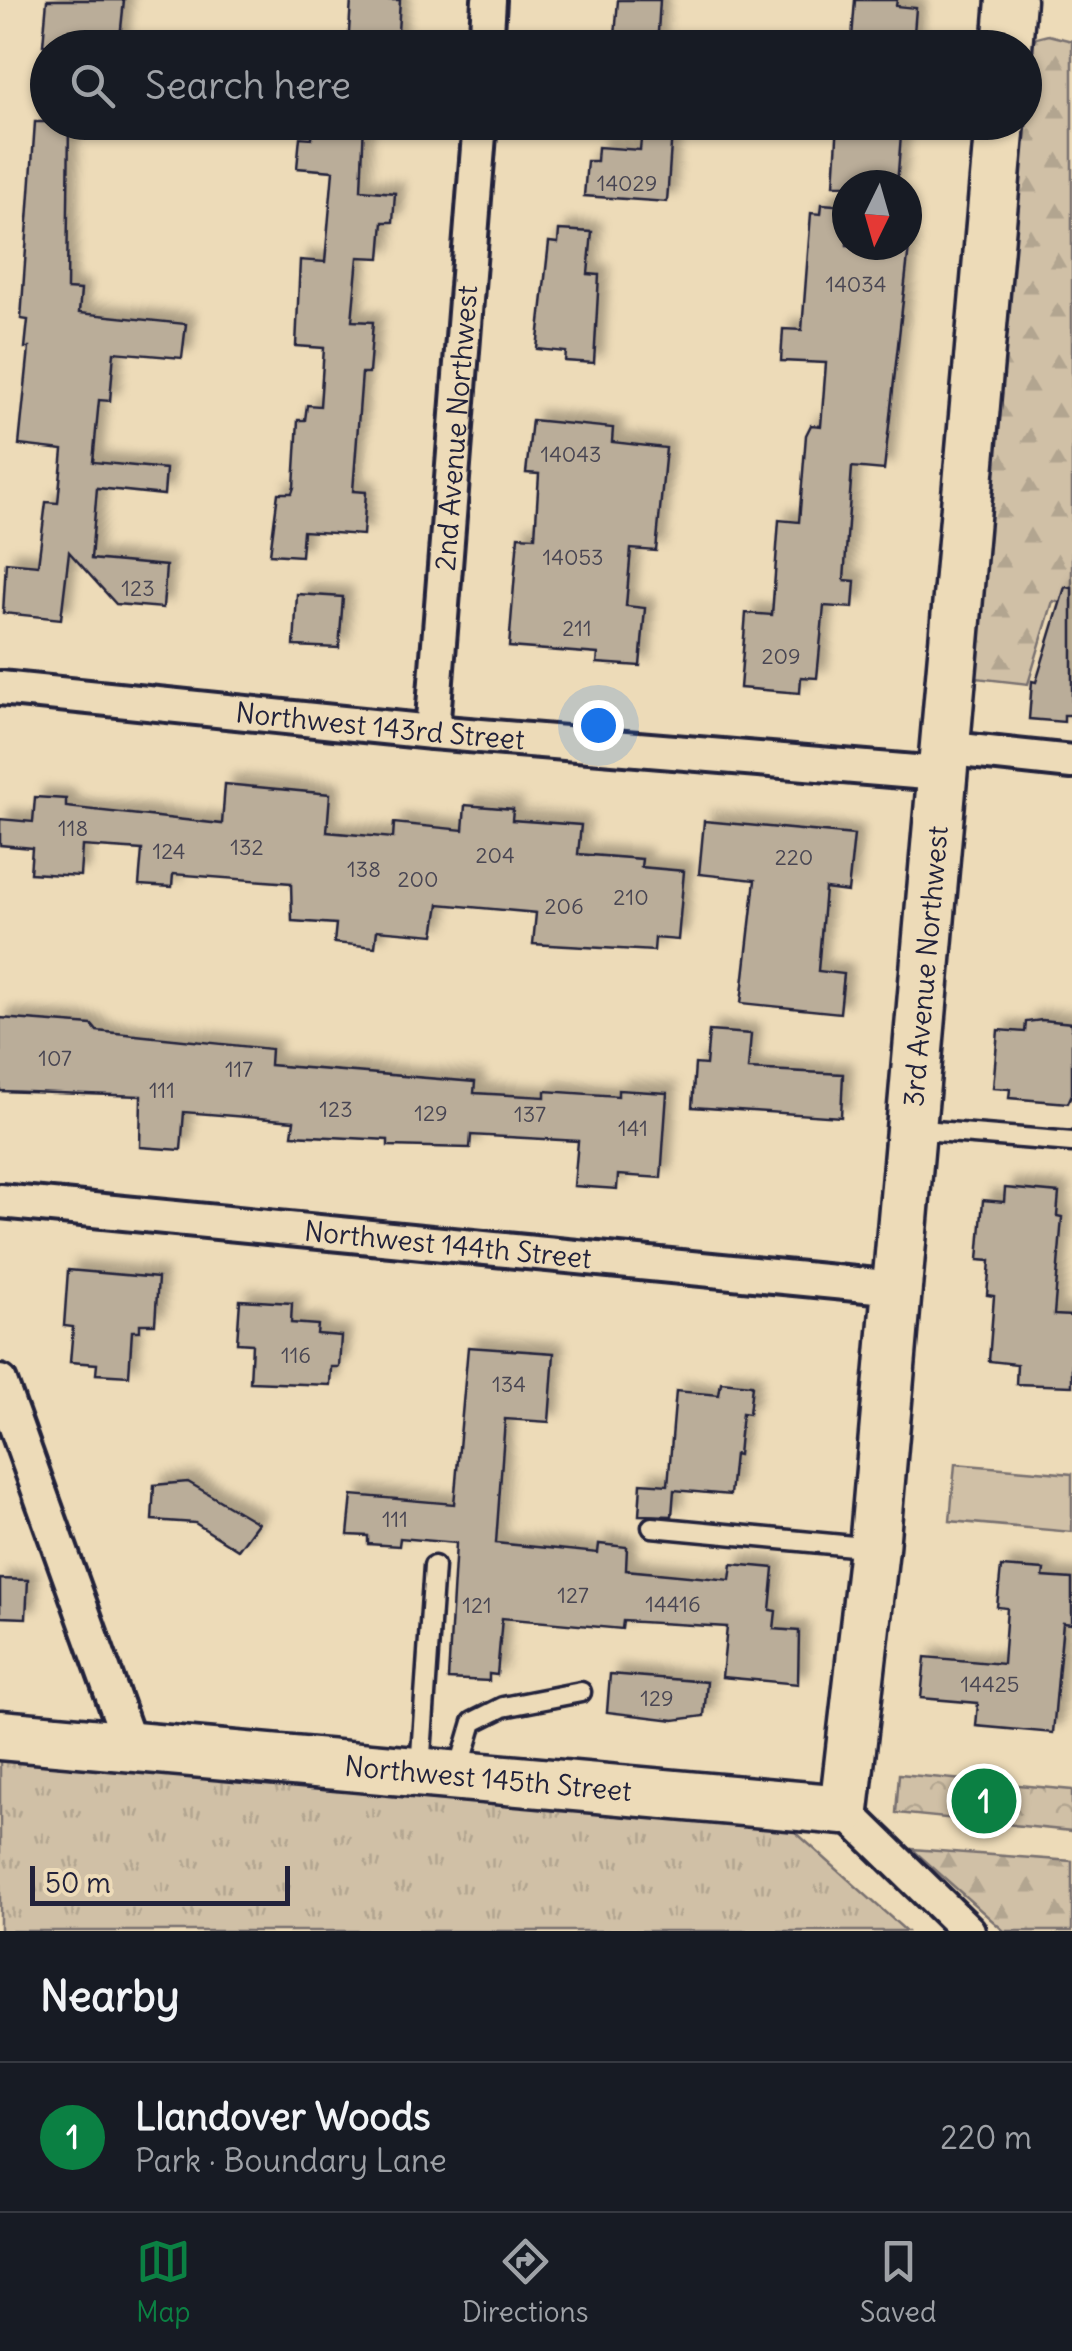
<!DOCTYPE html>
<html lang="en">
<head>
<meta charset="utf-8">
<style>
  :root { --surface:#171b24; --page:#20242c; --text:#f1f3f6; --muted:#9ea1a6; --line:#363941; --accent:#0b8043 }
  body { margin:0; font-family:Delius,sans-serif; background:var(--page); color:var(--text) }
  .compass { position:absolute; left:832px; top:170px; width:90px; height:90px; border-radius:50%; background:var(--surface); box-shadow:0 2px 8px #0004; rotate:185deg }
  .scale { position:absolute; left:30px; bottom:25px; width:260px; box-sizing:border-box; padding-left:10px; border:5px solid #22223b; border-top:0; font-size:28px; line-height:35px; white-space:nowrap; color:#22223b; -webkit-text-stroke:8px #eddbb8; paint-order:stroke }
  .you { position:absolute; left:598px; top:725px; width:35px; height:35px; margin:-25px; border:8px solid #fff; border-radius:50%; background:#1a73e8; box-shadow:0 0 0 15px #1a73e833 }
  .badge { display:grid; place-items:center; width:65px; height:65px; border-radius:50%; background:var(--accent); color:#fff; font-size:32px; font-weight:700 }
  .pin { position:absolute; translate:-50% -50%; border:5px solid #fff; box-shadow:0 2px 10px #0006 }
  .list { margin:0; padding:0; list-style:none }
  h2 { display:flex; justify-content:space-between; align-items:center; height:130px; margin:0; padding:0 40px; font-size:42px }
  h2 small { font-size:32px; font-weight:400; color:var(--muted) }
  .list li { display:grid; grid-template-columns:65px 1fr auto; gap:30px; align-items:center; box-sizing:border-box; height:150px; padding:0 40px; border-top:2px solid var(--line) }
  .list b { display:block; font-size:38px; white-space:nowrap }
  .list p { margin:0; font-size:32px; white-space:nowrap; color:var(--muted) }
  .list em { font-size:32px; font-style:normal; color:var(--muted) }
  .icon { flex:none; width:55px; height:55px; fill:none; stroke:currentColor; stroke-width:2; stroke-linecap:round; stroke-linejoin:round }
  .map { position:relative; flex:none; width:1072px; height:1931px; overflow:hidden }
  .search { position:absolute; background:var(--surface); box-shadow:0 2px 8px #0004; left:30px; right:30px; top:30px; height:110px; display:flex; align-items:center; gap:25px; box-sizing:border-box; padding:0 35px; border-radius:55px; color:var(--muted); font-size:38px }
  .sheet { height:280px; background:var(--surface) }
  nav { display:flex; justify-content:space-around; align-items:center; box-sizing:border-box; height:140px; border-top:2px solid var(--line); background:var(--surface); font-size:28px; color:var(--muted) }
  nav a { display:grid; justify-items:center; gap:5px }
  nav .on { color:var(--accent) }
  .map>svg:first-child { display:block }
  .grass { fill:url(#grass-tufts); stroke:#797170; stroke-width:2.5 }
  .forest { fill:url(#forest-firs); stroke:#797170; stroke-width:2.5 }
  .park { fill:url(#park-crowns); stroke:#797170; stroke-width:2.5 }
  .garden { fill:#d0c0a6; stroke:#797170; stroke-width:2.5 }
  .building { fill:#baad99; stroke:#22223b; stroke-width:2.5; filter:url(#shadow) }
  .lines { fill:none; stroke-linecap:round; stroke-linejoin:round }
  .lane-casing { stroke:#22223b; stroke-width:25 }
  .street-casing { stroke:#22223b; stroke-width:40 }
  .secondary-casing { stroke:#22223b; stroke-width:55 }
  .lane { stroke:#eddbb8; stroke-width:18 }
  .street { stroke:#eddbb8; stroke-width:32 }
  .secondary { stroke:#eddbb8; stroke-width:48 }
  .labels { text-anchor:middle; dominant-baseline:central; stroke-width:8; stroke-linejoin:round; paint-order:stroke }
  .number-label { font-size:22px; fill:#484552 }
  .street-label { font-size:28px; fill:#22223b; stroke:#eddbb8 }
</style>
</head>
<body>
<div class="map">
<svg width="1072" height="1931" viewBox="0 0 1072 1931">
  <defs>
    <pattern id="grass-tufts" width="24" height="20" patternUnits="userSpaceOnUse" patternTransform="scale(2.5)"><rect width="24" height="20" fill="#d0c0a6"/><path d="M3 7l-1-3M5 7V3M7 7l1-3M15 17l-1-3M17 17v-4M19 17l1-3" fill="none" stroke="#b2a590"/></pattern>
    <pattern id="forest-firs" width="22" height="20" patternUnits="userSpaceOnUse" patternTransform="scale(2.5)"><rect width="22" height="20" fill="#d0c0a6"/><path d="M5 1l3.5 6h-7zM16 11l3.5 6h-7z" fill="#b2a590"/></pattern>
    <pattern id="park-crowns" width="20" height="18" patternUnits="userSpaceOnUse" patternTransform="scale(2.5)"><rect width="20" height="18" fill="#d0c0a6"/><path d="M2 6a3 3 0 1 1 6 0M12 15a3 3 0 1 1 6 0" fill="none" stroke="#b2a590"/></pattern>
    <filter id="shadow"><feDropShadow dx="9" dy="-9" stdDeviation="5" flood-color="#0004"/></filter>
  </defs>
  <rect width="100%" height="100%" fill="#eddbb8"/>
  <filter id="ink" filterUnits="userSpaceOnUse"><feTurbulence type="fractalNoise" baseFrequency=".01" numOctaves="2"/><feDisplacementMap in="SourceGraphic" scale="20" xChannelSelector="R" yChannelSelector="G"/><feConvolveMatrix kernelMatrix="1 2 1 2 8 2 1 2 1" color-interpolation-filters="sRGB"/></filter>
  <g filter="url(#ink)">
    <!-- grass -->
    <polygon class="grass" points="0,1761 792,1829 906,1931 0,1931"/>
    <!-- forest -->
    <g class="forest">
      <polygon points="1048,35 1072,41 1072,606 1053,601 1028,684 967,677 1018,123 1024,122 1025,54 1036,38"/>
      <polygon points="912,1849 1072,1861 1072,1931 1004,1931"/>
    </g>
    <!-- park -->
    <polygon class="park" points="899,1774 1072,1790 1072,1831 896,1813"/>
    <!-- garden -->
    <polygon class="garden" points="955,1464 1072,1474 1072,1532 950,1521"/>
    <!-- building -->
    <g class="building">
      <polygon points="47,0 124,0 119,48 43,45"/>
      <polygon points="351,0 400,0 397,48 348,48"/>
      <polygon points="618,0 660,0 657,48 614,48"/>
      <polygon points="855,0 897,0 896,6 916,8 913,46 852,38"/>
      <polygon points="35,122 69,122 67,289 81,290 79,313 186,324 182,358 114,352 110,401 99,400 93,462 166,469 164,495 97,488 91,559 166,566 163,608 116,604 69,552 61,619 3,613 6,562 38,565 46,502 58,503 63,450 19,445 29,348 25,348 28,320 21,319"/>
      <polygon points="313,122 364,122 361,190 395,193 393,222 383,222 380,258 358,257 352,321 373,322 369,373 362,373 353,491 366,492 363,535 303,531 301,556 270,554 278,493 292,493 294,487 298,420 305,420 307,405 320,406 324,348 296,346 300,260 325,262 333,171 297,168 300,137 312,138"/>
      <polygon points="838,122 902,122 897,185 834,185"/>
      <polygon points="642,128 672,130 667,202 584,196 587,161 597,161 598,147 640,150"/>
      <polygon points="822,204 847,206 847,245 909,247 884,470 852,467 844,580 855,581 853,608 824,606 817,678 801,677 800,693 740,688 746,613 772,615 779,520 799,522 806,435 811,425 821,426 826,363 781,361 783,329 802,330 811,213 821,214"/>
      <polygon points="559,230 592,232 588,274 599,275 594,363 565,361 566,352 537,349 549,242 558,243"/>
      <polygon points="532,420 613,428 612,442 666,448 656,551 631,549 626,606 645,608 640,666 597,663 598,654 509,647 518,536 535,537 539,474 526,473"/>
      <polygon points="1065,587 1072,588 1072,715 1064,715 1064,722 1029,719 1032,681 1036,682"/>
      <polygon points="297,594 343,597 339,648 294,646"/>
      <polygon points="225,784 330,794 327,832 393,838 394,823 463,830 465,805 513,809 512,820 581,825 578,854 642,859 641,867 684,871 678,940 655,938 654,951 533,944 536,913 439,904 434,935 377,930 375,947 334,943 336,924 292,921 291,883 173,874 172,887 139,885 142,850 82,846 80,876 30,873 32,848 0,845 0,819 33,822 35,797 66,799 66,807 222,824"/>
      <polygon points="704,821 854,835 848,892 825,889 818,971 844,974 840,1013 741,1003 755,880 699,874"/>
      <polygon points="0,1018 92,1025 97,1031 271,1049 270,1065 475,1082 474,1093 545,1097 545,1091 618,1096 618,1090 667,1093 661,1178 618,1175 617,1189 574,1186 578,1141 471,1135 470,1148 388,1146 388,1140 292,1135 294,1121 184,1112 181,1150 140,1147 141,1096 0,1091"/>
      <polygon points="1042,1020 1072,1023 1072,1094 1068,1103 1009,1098 1010,1089 993,1088 998,1030 1025,1032 1026,1022"/>
      <polygon points="709,1031 751,1034 748,1069 843,1074 841,1117 692,1107 695,1064 706,1065"/>
      <polygon points="1005,1188 1059,1193 1057,1216 1062,1217 1054,1315 1072,1316 1072,1386 1016,1384 1017,1364 989,1361 994,1296 987,1295 990,1261 978,1260 983,1200 1004,1202"/>
      <polygon points="68,1270 158,1278 155,1324 140,1324 140,1331 132,1331 129,1376 96,1374 97,1364 70,1362 73,1327 64,1326"/>
      <polygon points="240,1300 292,1303 291,1323 318,1325 317,1334 341,1336 339,1367 331,1367 330,1385 250,1382 252,1344 237,1343"/>
      <polygon points="468,1347 554,1353 549,1422 505,1419 496,1543 598,1553 599,1544 627,1547 626,1570 730,1580 732,1564 774,1568 770,1610 776,1611 774,1629 799,1631 798,1684 722,1677 727,1627 623,1621 622,1629 502,1618 497,1675 489,1674 489,1681 448,1679 456,1543 400,1538 399,1546 368,1544 368,1536 348,1535 352,1495 454,1504"/>
      <polygon points="721,1382 752,1385 749,1414 742,1413 738,1455 734,1454 730,1495 674,1490 672,1516 639,1515 641,1483 668,1485 676,1391 719,1395"/>
      <polygon points="188,1482 258,1523 238,1550 195,1523 152,1520 154,1485"/>
      <polygon points="1001,1567 1044,1570 1043,1577 1072,1579 1072,1624 1063,1623 1053,1733 976,1726 978,1703 921,1698 925,1657 1003,1664 1007,1608 997,1607"/>
      <polygon points="0,1579 28,1580 26,1618 0,1617"/>
      <polygon points="610,1674 707,1682 704,1716 674,1720 607,1712"/>
    </g>
    <g class="lines">
      <!-- lane casing -->
      <g class="lane-casing">
        <g id="lane">
          <polyline points="910,1129 1072,1142"/>
          <polyline points="652,1527 874,1548"/>
          <polyline points="420,1769 434,1566"/>
          <polyline points="458,1773 473,1722 503,1707 581,1692"/>
        </g>
      </g>
      <!-- street casing -->
      <g class="street-casing">
        <g id="street">
          <polyline points="486,48 489,0"/>
          <path id="s1" d="M0 688 432 732 939 774"/>
          <path id="s2" d="M432 732 480 122"/>
          <polyline points="942,748 1072,762"/>
          <path id="s3" d="M0 1201 897 1288"/>
          <polyline points="0,1382 131,1747"/>
          <polyline points="844,1810 968,1931"/>
        </g>
      </g>
      <!-- secondary casing -->
      <g class="secondary-casing">
        <g id="secondary">
          <polyline points="1007,48 1011,0"/>
          <path id="s4" d="M0 1735 844 1810 874 1548 1000 122"/>
        </g>
      </g>
      <!-- lane -->
      <use href="#lane" class="lane"/>
      <!-- street -->
      <use href="#street" class="street"/>
      <!-- secondary -->
      <use href="#secondary" class="secondary"/>
    </g>
  </g>
  <g class="labels">
    <!-- number labels -->
    <g class="number-label">
      <text x="627" y="183">14029</text>
      <text x="856" y="284">14034</text>
      <text x="571" y="454">14043</text>
      <text x="573" y="557">14053</text>
      <text x="138" y="588">123</text>
      <text x="577" y="628">211</text>
      <text x="781" y="656">209</text>
      <text x="73" y="828">118</text>
      <text x="247" y="847">132</text>
      <text x="169" y="851">124</text>
      <text x="495" y="855">204</text>
      <text x="794" y="857">220</text>
      <text x="364" y="869">138</text>
      <text x="418" y="879">200</text>
      <text x="631" y="897">210</text>
      <text x="564" y="906">206</text>
      <text x="55" y="1058">107</text>
      <text x="239" y="1069">117</text>
      <text x="162" y="1090">111</text>
      <text x="336" y="1109">123</text>
      <text x="431" y="1113">129</text>
      <text x="530" y="1114">137</text>
      <text x="633" y="1128">141</text>
      <text x="296" y="1355">116</text>
      <text x="509" y="1384">134</text>
      <text x="395" y="1519">111</text>
      <text x="573" y="1595">127</text>
      <text x="673" y="1604">14416</text>
      <text x="477" y="1605">121</text>
      <text x="990" y="1684">14425</text>
      <text x="657" y="1698">129</text>
    </g>
    <!-- street labels -->
    <g class="street-label">
      <text stroke="none"><textPath href="#s2" startOffset="305">2nd Avenue Northwest</textPath></text>
      <text stroke="none"><textPath href="#s1" startOffset="382">Northwest 143rd Street</textPath></text>
      <text stroke="none"><textPath href="#s4" startOffset="1695">3rd Avenue Northwest</textPath></text>
      <text stroke="none"><textPath href="#s3" startOffset="450">Northwest 144th Street</textPath></text>
      <text stroke="none"><textPath href="#s4" startOffset="490">Northwest 145th Street</textPath></text>
    </g>
  </g>
</svg>
<svg class="compass" viewBox="-18 -18 36 36"><path d="M0-13l5 13h-10z" fill="#e53935"/><path d="M0 13l5-13h-10z" fill="#9ea1a6"/></svg>
<div class="scale">50 m</div>
<div class="you"></div>
<div class="pin badge" style="left:984px;top:1801px">1</div>
<div class="search"><svg class="icon" aria-label="search" viewBox="0 0 24 24"><circle cx="10" cy="10" r="6"/><path d="M15 15l6 6"/></svg>Search here</div>
</div>
<section class="sheet">
<h2>Nearby<small></small></h2>
<ul class="list">
<li><span class="badge">1</span><div><b>Llandover Woods</b><p>Park · Boundary Lane</p></div><em>220 m</em></li>
</ul>
</section>
<nav>
<a class="on"><svg class="icon" aria-label="map" viewBox="0 0 24 24"><path d="M3 6l6-2 6 2 6-2v14l-6 2-6-2-6 2zM9 4v14M15 6v14"/></svg>Map</a>
<a><svg class="icon" aria-label="directions" viewBox="0 0 24 24"><path d="M12 3l9 9-9 9-9-9zM9 14v-3h6M13 9l2 2-2 2"/></svg>Directions</a>
<a><svg class="icon" aria-label="saved" viewBox="0 0 24 24"><path d="M7 4h10v16l-5-4-5 4z"/></svg>Saved</a>
</nav>
</body>
</html>
